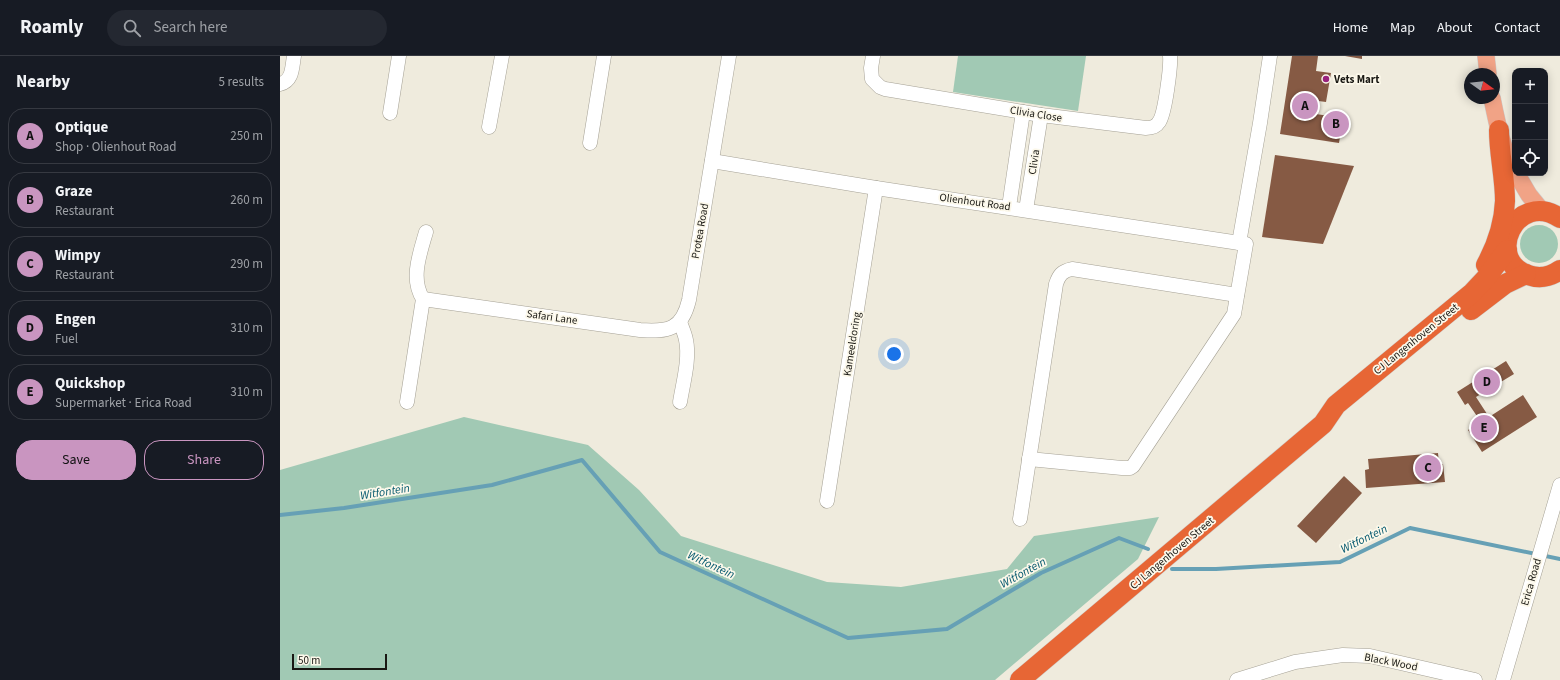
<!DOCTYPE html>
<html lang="en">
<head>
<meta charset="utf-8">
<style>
  :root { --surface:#171b24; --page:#242831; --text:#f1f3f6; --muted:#9ea1a6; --line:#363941; --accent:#c995c0 }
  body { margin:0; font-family:"Source Sans 3",sans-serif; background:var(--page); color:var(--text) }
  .controls { position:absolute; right:12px; top:12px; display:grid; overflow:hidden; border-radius:8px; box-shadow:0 2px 10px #0003 }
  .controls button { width:36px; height:36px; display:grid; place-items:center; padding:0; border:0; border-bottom:1px solid var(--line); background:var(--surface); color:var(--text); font:20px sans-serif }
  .compass { position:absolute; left:1184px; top:12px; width:36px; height:36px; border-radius:50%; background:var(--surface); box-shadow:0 2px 10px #0003; rotate:105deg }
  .scale { position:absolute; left:12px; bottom:10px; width:95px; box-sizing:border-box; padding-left:4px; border:2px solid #191813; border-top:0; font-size:11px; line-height:14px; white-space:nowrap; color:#191813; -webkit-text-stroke:3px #fcf8ea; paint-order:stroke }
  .you { position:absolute; left:614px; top:298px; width:14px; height:14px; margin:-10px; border:3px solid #fff; border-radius:50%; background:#1a73e8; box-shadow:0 0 0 6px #1a73e833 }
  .badge { display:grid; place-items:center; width:26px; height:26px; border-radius:50%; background:var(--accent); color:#111; font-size:13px; font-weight:700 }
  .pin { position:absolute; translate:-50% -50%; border:2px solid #fff; box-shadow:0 1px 4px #0006 }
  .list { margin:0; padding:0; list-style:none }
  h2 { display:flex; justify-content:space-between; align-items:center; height:52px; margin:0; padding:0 16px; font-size:17px }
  h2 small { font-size:13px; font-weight:400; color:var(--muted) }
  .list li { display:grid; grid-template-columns:26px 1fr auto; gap:12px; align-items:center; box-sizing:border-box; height:56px; margin:0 8px 8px; padding:0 8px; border:1px solid var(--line); border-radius:16px }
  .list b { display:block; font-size:15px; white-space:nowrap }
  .list p { margin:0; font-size:13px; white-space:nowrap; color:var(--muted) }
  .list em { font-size:13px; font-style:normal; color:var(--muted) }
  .actions { display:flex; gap:8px; padding:12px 16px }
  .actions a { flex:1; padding:9px 0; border:1px solid var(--accent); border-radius:16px; text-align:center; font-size:14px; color:var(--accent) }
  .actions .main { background:var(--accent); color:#111 }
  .icon { flex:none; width:22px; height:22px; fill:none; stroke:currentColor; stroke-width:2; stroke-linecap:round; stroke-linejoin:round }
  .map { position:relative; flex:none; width:1280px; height:624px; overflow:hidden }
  header { display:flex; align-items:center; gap:24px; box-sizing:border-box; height:56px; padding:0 20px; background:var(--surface); border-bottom:1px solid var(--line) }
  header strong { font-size:19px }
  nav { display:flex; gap:22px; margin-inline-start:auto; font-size:14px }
  .search { width:280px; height:36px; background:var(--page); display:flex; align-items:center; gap:10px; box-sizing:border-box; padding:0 14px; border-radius:22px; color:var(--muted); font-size:15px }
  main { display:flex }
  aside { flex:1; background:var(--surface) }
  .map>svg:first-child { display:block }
  .green { fill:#a1c9b4 }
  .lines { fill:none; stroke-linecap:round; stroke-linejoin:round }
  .stream { stroke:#66a0b5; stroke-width:4 }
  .building { fill:#865a44 }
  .minor-casing { stroke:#a5a195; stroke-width:15 }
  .major-casing { stroke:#cccccb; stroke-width:18 }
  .highway-casing { stroke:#cccccb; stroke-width:21 }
  .minor { stroke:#fff; stroke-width:14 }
  .major { stroke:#f1a386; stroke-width:17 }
  .highway { stroke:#e76635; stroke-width:20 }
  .poi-dot { fill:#99227d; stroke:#fcf8ea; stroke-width:1.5 }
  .labels { text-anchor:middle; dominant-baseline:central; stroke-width:3.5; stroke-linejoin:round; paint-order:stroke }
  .poi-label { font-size:11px; font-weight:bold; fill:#191813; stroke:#fcf8ea; text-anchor:start }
  .street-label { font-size:11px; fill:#191813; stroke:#fcf8ea }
  .water-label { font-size:12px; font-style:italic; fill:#06596f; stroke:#fcf8ea }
</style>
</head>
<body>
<header>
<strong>Roamly</strong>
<div class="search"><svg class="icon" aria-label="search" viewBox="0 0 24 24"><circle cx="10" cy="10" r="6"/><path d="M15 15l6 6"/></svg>Search here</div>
<nav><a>Home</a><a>Map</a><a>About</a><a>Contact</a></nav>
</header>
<main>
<aside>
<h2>Nearby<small>5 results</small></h2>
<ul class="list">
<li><span class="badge">A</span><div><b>Optique</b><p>Shop · Olienhout Road</p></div><em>250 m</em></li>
<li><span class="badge">B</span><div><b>Graze</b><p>Restaurant</p></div><em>260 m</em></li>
<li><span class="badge">C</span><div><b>Wimpy</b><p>Restaurant</p></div><em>290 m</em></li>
<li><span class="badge">D</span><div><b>Engen</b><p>Fuel</p></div><em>310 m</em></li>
<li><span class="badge">E</span><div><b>Quickshop</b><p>Supermarket · Erica Road</p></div><em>310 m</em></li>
</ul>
<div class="actions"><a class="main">Save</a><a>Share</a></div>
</aside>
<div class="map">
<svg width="1280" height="624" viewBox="0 0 1280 624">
  <rect width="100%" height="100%" fill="#efebdd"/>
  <!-- green -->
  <g class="green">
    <polygon points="678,0 806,0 798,55 673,36"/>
    <circle cx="1259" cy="188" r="19"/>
    <polygon points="184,361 308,389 359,434 401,480 547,526 621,531 727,513 754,480 879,461 858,503 715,624 0,624 0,414"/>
  </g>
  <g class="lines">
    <!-- stream -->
    <g class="stream">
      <polyline points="0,459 64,452 212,429 302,404 380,496 568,582 667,573 761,517 839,482 868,493"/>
      <polyline points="892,513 936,513 1060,506 1130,472 1280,503"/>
    </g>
  </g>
  <!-- building -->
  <g class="building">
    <polygon points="1012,0 1038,0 1036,15 1051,17 1046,46 1031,44 1029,57 1063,62 1059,87 1000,78"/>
    <polygon points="1065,0 1082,0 1082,3"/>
    <polygon points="995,99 1074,110 1043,188 982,181"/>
    <polygon points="1226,305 1234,318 1196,341 1209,361 1243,339 1257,361 1202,396 1188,374 1201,366 1188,347 1185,349 1177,336"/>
    <polygon points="1158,397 1159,408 1163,408 1165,426 1086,432 1085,414 1089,413 1088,403"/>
    <polygon points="1064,420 1082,437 1036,487 1017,470"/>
  </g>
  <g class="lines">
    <!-- minor casing -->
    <g class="minor-casing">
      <g id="minor">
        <path d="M593 0 591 12 592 23 600 31 605 33 761 59 866 72C871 72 876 71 879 66 885 58 891 10 890 0"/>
        <path d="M0 28C13 25 12 11 14 0"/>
        <polyline points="110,57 119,0"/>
        <polyline points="209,71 222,0"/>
        <polyline points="310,87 324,0"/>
        <polyline points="432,105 596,132 966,188 954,258 853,410 850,412 842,412 749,403"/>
        <polyline points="729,151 743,56"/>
        <polyline points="746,154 761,59"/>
        <polyline points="959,187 980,67 990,0"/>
        <path d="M143 243 360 274C388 276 402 274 409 244L449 0"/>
        <path d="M400 266C402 272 405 278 406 284 410 303 403 327 400 346"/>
        <path d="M127 346 143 243C130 223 140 197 146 176"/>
        <polyline points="547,445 596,132"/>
        <path d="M740 463 776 228C779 219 782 215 792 213L957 239"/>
        <polyline points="957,624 1015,606 1063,599 1090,600 1195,624"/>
        <polyline points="1223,624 1280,429"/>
      </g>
    </g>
    <!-- major casing -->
    <g class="major-casing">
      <g id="major">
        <polyline points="1206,0 1208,18"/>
        <path d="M1212 42C1217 67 1222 93 1235 116"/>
        <polyline points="1236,117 1249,139 1262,155"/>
      </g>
    </g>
    <!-- highway casing -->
    <g class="highway-casing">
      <g id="highway">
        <path d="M1280 162C1236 133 1203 203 1248 219 1259 223 1270 221 1280 214"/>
        <path d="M1206 209C1217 189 1224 168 1225 145 1225 121 1219 98 1219 74"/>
        <polyline points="1191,254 1225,228 1246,218"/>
        <polyline points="740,624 1043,368 1056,349 1192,237 1206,222 1227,194"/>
      </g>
    </g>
    <!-- minor -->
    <use href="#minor" class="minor"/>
    <!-- major -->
    <use href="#major" class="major"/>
    <!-- highway -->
    <use href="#highway" class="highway"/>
  </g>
  <!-- markers -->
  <circle class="poi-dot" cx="1046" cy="23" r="4"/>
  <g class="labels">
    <!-- poi labels -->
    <g class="poi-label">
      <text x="1054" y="23">Vets Mart</text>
    </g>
    <!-- street labels -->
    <g class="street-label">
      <text transform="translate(756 58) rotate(9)">Clivia Close</text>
      <text transform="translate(754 106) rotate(-81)">Clivia</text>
      <text transform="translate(695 146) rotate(8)">Olienhout Road</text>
      <text transform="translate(420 175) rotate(-80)">Protea Road</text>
      <text transform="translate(272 261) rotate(8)">Safari Lane</text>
      <text transform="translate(1136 283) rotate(-39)">CJ Langenhoven Street</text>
      <text transform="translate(572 288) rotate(-81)">Kameeldoring</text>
      <text transform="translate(892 497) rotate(-40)">CJ Langenhoven Street</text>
      <text transform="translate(1251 526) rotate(-74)">Erica Road</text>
      <text transform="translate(1111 606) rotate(11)">Black Wood</text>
    </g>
    <!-- water labels -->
    <g class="water-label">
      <text transform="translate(105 436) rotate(-9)">Witfontein</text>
      <text transform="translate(1084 483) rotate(-26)">Witfontein</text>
      <text transform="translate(431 509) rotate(25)">Witfontein</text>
      <text transform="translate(743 517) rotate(-29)">Witfontein</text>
    </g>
  </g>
</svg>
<div class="controls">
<button>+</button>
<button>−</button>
<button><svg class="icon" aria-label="locate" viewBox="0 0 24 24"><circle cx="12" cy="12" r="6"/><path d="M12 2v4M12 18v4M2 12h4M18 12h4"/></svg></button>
</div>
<svg class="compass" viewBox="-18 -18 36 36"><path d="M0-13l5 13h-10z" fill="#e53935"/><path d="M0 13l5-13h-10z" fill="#9ea1a6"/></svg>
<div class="scale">50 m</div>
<div class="you"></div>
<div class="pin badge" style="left:1025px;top:50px">A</div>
<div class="pin badge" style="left:1056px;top:68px">B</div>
<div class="pin badge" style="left:1148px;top:412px">C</div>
<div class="pin badge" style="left:1207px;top:326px">D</div>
<div class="pin badge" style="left:1204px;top:372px">E</div>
</div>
</main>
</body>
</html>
